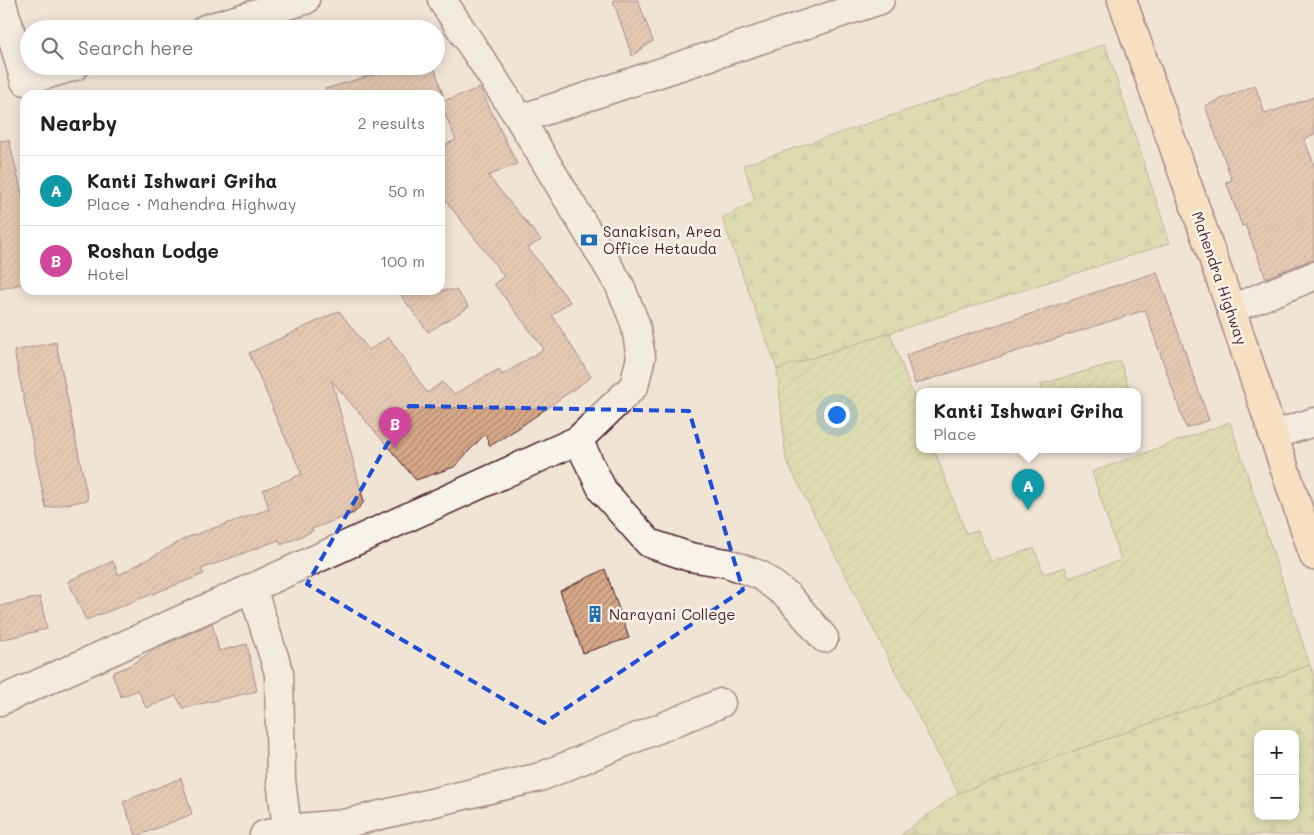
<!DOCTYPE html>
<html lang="en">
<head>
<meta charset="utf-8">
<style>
  :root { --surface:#fff; --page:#f2f2f2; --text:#202124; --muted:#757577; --line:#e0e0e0; --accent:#111827 }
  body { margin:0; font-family:Mali,sans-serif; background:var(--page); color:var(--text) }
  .controls { position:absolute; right:15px; bottom:15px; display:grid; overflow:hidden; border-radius:10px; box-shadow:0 2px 12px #0003 }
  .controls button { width:45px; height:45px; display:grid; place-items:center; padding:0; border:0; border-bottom:1px solid var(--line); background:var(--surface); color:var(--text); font:25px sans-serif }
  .you { position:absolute; left:836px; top:414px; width:18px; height:18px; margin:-12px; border:4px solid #fff; border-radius:50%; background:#1a73e8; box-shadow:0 0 0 8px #1a73e833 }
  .badge { display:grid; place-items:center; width:32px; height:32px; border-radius:50%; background:var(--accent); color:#fff; font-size:16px; font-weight:700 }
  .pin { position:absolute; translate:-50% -41px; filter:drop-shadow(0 1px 2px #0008) }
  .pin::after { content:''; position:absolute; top:26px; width:18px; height:15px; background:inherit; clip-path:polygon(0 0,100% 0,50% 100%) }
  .popup { position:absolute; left:916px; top:388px; width:225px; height:65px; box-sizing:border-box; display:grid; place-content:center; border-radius:10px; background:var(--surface); filter:drop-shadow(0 1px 4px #0005); font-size:16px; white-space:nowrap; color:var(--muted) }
  .popup b { font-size:19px; color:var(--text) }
  .popup::after { content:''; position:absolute; left:50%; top:100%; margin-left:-10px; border:10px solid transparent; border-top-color:var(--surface) }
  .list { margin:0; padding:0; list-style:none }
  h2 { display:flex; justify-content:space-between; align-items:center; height:65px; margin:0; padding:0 20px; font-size:21px }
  h2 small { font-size:16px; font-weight:400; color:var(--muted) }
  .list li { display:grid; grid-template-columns:32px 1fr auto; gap:15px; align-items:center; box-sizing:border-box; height:70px; padding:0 20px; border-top:1px solid var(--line) }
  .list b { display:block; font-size:19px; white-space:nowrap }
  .list p { margin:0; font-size:16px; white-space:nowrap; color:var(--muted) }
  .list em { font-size:16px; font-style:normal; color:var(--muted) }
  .icon { flex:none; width:28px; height:28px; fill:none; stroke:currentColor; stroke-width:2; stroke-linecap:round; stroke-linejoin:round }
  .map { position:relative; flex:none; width:1314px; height:835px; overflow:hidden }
  .search { position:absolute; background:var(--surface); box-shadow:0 2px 12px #0003; left:20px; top:20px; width:425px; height:55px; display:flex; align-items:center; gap:12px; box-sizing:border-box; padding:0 18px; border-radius:28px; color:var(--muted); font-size:19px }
  .panel { position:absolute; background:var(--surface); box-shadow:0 2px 12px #0003; left:20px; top:90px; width:425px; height:205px; border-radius:15px }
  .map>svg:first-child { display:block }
  .forest { fill:url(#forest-firs); stroke:#887858; fill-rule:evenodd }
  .garden { fill:url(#garden-furrows); stroke:#887858 }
  .building { fill:url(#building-hatch); stroke:#4a1f2b }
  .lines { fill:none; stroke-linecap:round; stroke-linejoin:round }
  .street-casing { stroke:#4a1f2b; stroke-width:31 }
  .highway-casing { stroke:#4a1f2b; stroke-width:31 }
  .street { stroke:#f7f3e8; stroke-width:28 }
  .highway { stroke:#fedbac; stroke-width:28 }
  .marked { fill:none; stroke:#1d4ed8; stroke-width:4; stroke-dasharray:10 6; stroke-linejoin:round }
  .labels { text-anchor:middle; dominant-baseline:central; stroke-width:5; stroke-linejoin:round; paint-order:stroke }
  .poi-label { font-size:15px; fill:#4a1f2b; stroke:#f7f3e8; text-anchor:start }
  .street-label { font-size:15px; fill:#4a1f2b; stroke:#f7f3e8 }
</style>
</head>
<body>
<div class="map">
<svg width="1314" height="835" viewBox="0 0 1314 835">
  <defs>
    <pattern id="forest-firs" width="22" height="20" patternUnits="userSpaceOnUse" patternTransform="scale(1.25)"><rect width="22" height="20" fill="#c5d286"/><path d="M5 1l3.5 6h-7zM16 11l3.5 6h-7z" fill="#abb474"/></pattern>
    <pattern id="garden-furrows" width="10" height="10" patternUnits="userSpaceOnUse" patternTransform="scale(1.25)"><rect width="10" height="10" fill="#c5d286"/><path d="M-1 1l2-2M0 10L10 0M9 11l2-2" fill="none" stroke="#abb474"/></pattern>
    <pattern id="building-hatch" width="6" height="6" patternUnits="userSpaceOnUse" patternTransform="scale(1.25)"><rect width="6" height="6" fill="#d6a888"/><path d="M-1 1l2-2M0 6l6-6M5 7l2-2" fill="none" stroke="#b0886f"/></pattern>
  </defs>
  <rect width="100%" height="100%" fill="#f0e4d5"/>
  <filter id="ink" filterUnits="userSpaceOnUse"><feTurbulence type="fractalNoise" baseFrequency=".02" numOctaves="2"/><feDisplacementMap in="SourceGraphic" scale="10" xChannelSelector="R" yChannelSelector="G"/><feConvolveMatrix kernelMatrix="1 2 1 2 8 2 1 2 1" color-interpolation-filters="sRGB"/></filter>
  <g filter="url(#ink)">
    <!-- forest -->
    <g class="forest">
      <polygon points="1105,44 1170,243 777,369 722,218 755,201 744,165"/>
      <path d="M1310 665 1314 676V835H901L958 793ZM1258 734H1295V816H1258Z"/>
    </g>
    <!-- garden -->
    <g class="garden">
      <polygon points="890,333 919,410 919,449 934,449 966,533 978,531 991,562 1034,548 1044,574 1065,567 1069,578 1121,560 1092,472 1230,422 1310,665 958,793 786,460 777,369"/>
      <polygon points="1120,361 1130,391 1042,391 1041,384"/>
    </g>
    <!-- building -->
    <g class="building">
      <polygon points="613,0 638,0 653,41 632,56"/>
      <polygon points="402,66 434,66 443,95 326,95 325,89"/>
      <polygon points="1255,85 1265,114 1314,97 1314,135 1304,139 1314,164 1314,261 1308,261 1266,278 1245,225 1242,226 1226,182 1232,180 1205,106"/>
      <polygon points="480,88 517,164 488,176 541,240 528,248 570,302 552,315 591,377 520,427 490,446 485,434 454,467 416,480 332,381 364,502 354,513 312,529 313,531 281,545 279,540 201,569 204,574 86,620 68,581 113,561 119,575 188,537 269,509 263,490 302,474 272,409 273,408 249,353 339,311 369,350 389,337 427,393 442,382 454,394 499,369 502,375 544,349 494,284 504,276 440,193 440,147 456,140 440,102"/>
      <polygon points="9,140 25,206 25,283 0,289 0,141"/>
      <polygon points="1157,272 1209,420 1186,428 1145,310 915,384 906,355"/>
      <polygon points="397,290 456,290 469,307 428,332"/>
      <polygon points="56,342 88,500 46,508 14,351"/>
      <polygon points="605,569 629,638 583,653 560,591"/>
      <polygon points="40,597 47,629 0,640 0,606"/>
      <polygon points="212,623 219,651 247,644 257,691 183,708 176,696 146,708 138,690 121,697 112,673 131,665 155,649"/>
      <polygon points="181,778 192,814 140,835 136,835 123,802"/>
    </g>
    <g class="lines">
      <!-- street casing -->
      <g class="street-casing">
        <g id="street">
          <polyline points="1,0 25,81 75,66"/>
          <polyline points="205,29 305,0"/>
          <polyline points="520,119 880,0"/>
          <polyline points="1231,309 1314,276"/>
          <polyline points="1273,435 1314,422"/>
          <polyline points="578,440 603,491 649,543 690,557 727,563 760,575 789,597 824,638"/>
          <polyline points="252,588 279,673 281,780 287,829"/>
          <polyline points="0,701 252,588 578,440 634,386 641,357 635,323 620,286 520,119 442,0"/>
          <polyline points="264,835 287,829 343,824 540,777 721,703"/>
        </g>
      </g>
      <!-- highway casing -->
      <g class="highway-casing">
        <polyline id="highway" points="1122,0 1231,309 1314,556"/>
      </g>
      <!-- street -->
      <use href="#street" class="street"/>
      <!-- highway -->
      <use href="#highway" class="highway"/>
    </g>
  </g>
  <!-- marked area -->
  <path d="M0 0H1314V835H0ZM409 406 689 411 743 590 544 723 307 584Z" fill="#f0e4d5" fill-opacity=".55" fill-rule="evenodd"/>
  <path class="marked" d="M409 406 689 411 743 590 544 723 307 584Z"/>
  <!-- icons -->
  <defs>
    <g id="bank-bare" transform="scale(1.35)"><path d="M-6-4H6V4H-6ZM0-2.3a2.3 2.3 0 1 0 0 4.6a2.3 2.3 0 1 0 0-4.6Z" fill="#1f6fb2" stroke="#f7f3e8" stroke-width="2.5" paint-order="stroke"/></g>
    <g id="building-bare" transform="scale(1.35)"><path d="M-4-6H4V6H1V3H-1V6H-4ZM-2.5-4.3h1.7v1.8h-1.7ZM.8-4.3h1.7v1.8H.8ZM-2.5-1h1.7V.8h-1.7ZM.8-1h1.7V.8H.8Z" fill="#1f6fb2" stroke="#f7f3e8" stroke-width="2.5" paint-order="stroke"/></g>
  </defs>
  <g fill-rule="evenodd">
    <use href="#bank-bare" x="589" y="240"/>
    <use href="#building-bare" x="595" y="614"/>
  </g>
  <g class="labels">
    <!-- poi labels -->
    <g class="poi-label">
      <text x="603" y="231">Sanakisan, Area<tspan x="603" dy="17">Office Hetauda</tspan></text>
      <text x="609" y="614">Narayani College</text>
    </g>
    <!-- street labels -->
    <g class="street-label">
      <text transform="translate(1220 278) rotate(71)">Mahendra Highway</text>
    </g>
  </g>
</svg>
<div class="controls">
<button>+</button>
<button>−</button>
</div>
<div class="you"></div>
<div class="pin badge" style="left:1028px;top:510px;background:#0f9aa8">A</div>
<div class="popup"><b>Kanti Ishwari Griha</b>Place</div>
<div class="pin badge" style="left:395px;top:448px;background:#d1479c">B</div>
<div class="search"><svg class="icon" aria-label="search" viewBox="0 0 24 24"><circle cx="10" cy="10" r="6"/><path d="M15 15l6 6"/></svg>Search here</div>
<section class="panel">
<h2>Nearby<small>2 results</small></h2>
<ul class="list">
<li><span class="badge" style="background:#0f9aa8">A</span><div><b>Kanti Ishwari Griha</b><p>Place · Mahendra Highway</p></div><em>50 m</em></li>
<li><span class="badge" style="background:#d1479c">B</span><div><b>Roshan Lodge</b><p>Hotel</p></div><em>100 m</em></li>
</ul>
</section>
</div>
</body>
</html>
